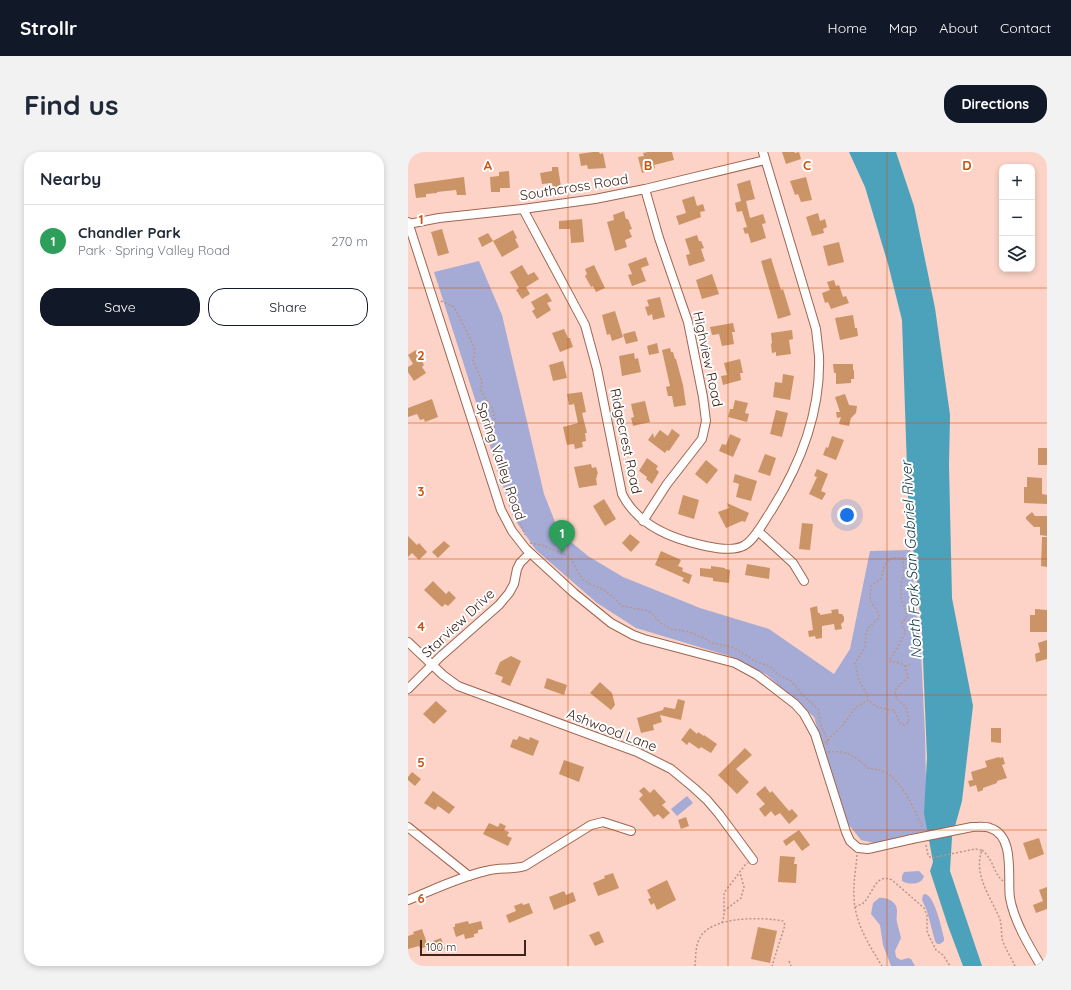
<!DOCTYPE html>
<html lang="en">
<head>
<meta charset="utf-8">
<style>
  :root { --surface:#fff; --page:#f2f2f3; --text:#1f2937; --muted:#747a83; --line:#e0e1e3; --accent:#111827 }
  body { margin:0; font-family:Quicksand,sans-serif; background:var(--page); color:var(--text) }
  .controls { position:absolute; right:12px; top:12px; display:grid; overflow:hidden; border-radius:8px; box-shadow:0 2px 6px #0003 }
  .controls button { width:36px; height:36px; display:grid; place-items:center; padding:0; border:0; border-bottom:1px solid var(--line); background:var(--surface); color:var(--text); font:20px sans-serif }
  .scale { position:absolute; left:12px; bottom:10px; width:106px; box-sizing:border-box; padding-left:4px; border:2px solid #3e251c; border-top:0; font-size:11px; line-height:14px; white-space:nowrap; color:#3e251c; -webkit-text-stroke:3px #fff; paint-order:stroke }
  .you { position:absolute; left:439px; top:363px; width:14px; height:14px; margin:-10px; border:3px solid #fff; border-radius:50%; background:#1a73e8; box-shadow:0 0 0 6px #1a73e833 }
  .badge { display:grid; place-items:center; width:26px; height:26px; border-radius:50%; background:var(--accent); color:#fff; font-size:13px; font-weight:700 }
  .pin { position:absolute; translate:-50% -33px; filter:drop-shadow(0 1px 2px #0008) }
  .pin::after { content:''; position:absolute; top:21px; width:14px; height:12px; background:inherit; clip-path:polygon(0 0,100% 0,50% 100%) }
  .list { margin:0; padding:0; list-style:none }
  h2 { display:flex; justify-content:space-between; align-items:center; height:52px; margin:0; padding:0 16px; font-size:17px }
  h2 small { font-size:13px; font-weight:400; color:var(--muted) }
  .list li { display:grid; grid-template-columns:26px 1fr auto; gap:12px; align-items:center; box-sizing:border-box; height:72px; padding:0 16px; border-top:1px solid var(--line) }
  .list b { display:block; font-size:15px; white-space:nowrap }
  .list p { margin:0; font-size:13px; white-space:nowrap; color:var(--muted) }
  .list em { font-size:13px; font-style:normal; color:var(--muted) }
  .actions { display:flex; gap:8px; padding:12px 16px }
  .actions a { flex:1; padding:9px 0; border:1px solid var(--accent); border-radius:16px; text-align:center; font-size:14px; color:var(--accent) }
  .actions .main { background:var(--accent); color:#fff }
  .icon { flex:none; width:22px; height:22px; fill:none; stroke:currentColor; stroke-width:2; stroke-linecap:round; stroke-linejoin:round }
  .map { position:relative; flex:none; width:639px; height:814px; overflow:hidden; border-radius:16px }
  header { display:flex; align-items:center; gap:24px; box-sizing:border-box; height:56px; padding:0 20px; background:var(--accent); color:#fff }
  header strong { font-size:19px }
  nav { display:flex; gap:22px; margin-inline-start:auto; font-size:14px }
  .intro { display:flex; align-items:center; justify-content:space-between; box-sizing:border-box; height:96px; padding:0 24px }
  h1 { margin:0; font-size:28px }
  .button { padding:10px 18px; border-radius:16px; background:var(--accent); color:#fff; font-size:14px; font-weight:700 }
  main { display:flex; gap:24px; padding:0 24px }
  aside { flex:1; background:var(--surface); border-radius:16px; box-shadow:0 2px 6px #0003 }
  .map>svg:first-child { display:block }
  .green { fill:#a6abd6 }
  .water { fill:#4ca2bb }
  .building { fill:#cb9467 }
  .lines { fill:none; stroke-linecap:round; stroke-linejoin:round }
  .minor-casing { stroke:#a06551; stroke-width:10 }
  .path { stroke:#b9968a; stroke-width:1.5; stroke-dasharray:2 2; stroke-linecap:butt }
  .minor { stroke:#fff; stroke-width:8 }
  .minor-bridge-casing { stroke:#a06551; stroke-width:10; stroke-linecap:butt }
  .minor-bridge { stroke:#fff; stroke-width:8 }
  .grid { fill:none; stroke:#ce510e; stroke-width:1; stroke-opacity:0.55 }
  .labels { text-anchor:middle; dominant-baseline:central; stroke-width:4; stroke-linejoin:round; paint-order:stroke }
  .street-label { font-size:14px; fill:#3e251c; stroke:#fff }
  .water-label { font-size:15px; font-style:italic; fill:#163e49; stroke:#fff }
  .grid-label { font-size:13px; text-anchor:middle; font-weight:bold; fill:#ce510e; stroke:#fff; stroke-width:4; stroke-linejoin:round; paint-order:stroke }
</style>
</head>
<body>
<header>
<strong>Strollr</strong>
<nav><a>Home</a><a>Map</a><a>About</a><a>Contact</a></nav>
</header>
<div class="intro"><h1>Find us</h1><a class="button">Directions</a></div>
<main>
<aside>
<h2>Nearby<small></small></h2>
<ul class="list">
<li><span class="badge" style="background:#2e9e5b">1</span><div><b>Chandler Park</b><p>Park · Spring Valley Road</p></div><em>270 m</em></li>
</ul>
<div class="actions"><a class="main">Save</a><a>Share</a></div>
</aside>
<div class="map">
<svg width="639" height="814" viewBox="0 0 639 814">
  <rect width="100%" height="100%" fill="#fcd3c6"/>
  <!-- green -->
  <g class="green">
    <polygon points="71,109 94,163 136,342 151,380 180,404 215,425 292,456 361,477 426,522 442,497 462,399 502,398 513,499 517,583 519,679 466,691 453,688 437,668 406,565 359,523 321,504 228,476 189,451 128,398 105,365 26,120"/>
    <polygon points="279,644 285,651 269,664 263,657"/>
    <path d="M511 719 516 724C514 733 501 733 494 729V724L496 720Z"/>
    <path d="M517 742C527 744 533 775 536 786V789L532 792H529L527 789 519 759 514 748 515 743Z"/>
    <path d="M471 746C479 745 490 750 489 760 489 764 488 766 489 770 490 775 492 781 493 786L487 799 488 805 493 808 500 806 503 807 507 814H483L475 793 472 773 463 762 465 751Z"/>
  </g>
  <!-- water -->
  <polygon class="water" points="441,0 488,0 506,54 527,156 542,263 541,314 544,446 565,554 554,649 544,685 542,719 574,814 555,814 540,774 522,719 525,710 516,661 519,606 514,482 500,346 494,168 480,112 457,35"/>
  <!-- building -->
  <g class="building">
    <polygon points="185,0 191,0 192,2 195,1 198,16 180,17 179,13 173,14 171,2"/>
    <polygon points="240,0 264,0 266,8 246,13 247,16 234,21 230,5 236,4 235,1"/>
    <polygon points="374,0 386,0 387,1 391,0 393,7 378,12"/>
    <polygon points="144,15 150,15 153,35 145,36 144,31 134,32 132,21 144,19"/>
    <polygon points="101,19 102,36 92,36 92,40 83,40 82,25 91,24 91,20"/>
    <polygon points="56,25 58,43 49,43 48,38 29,40 29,41 18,42 18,45 8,46 6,32"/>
    <polygon points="398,25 404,48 393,50 390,42 387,43 382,29"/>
    <polygon points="342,28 347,47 338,49 342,66 355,62 358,71 354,72 358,86 343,91 340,81 337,82 335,76 339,75 334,59 329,60 327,51 333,49 329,32"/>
    <polygon points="286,44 289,54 295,52 297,59 292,60 293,65 271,73 268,64 278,61 274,48"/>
    <polygon points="216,59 218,67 220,67 224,77 221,78 224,85 217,88 219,95 207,99 199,70 206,68 205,63"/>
    <polygon points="410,61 412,69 417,67 419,75 415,77 416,81 404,84 398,65"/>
    <polygon points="174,67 176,90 163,91 162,77 151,77 151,69"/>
    <polygon points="34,77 41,101 30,104 23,80"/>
    <polygon points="105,78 109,86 107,87 111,95 94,105 85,89"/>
    <polygon points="80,81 85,89 74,95 70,86"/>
    <polygon points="289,83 291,89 293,89 296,96 293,97 297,109 281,114 278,103 282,102 277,87"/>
    <polygon points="431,90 436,110 420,114 415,94"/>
    <polygon points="238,105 241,113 233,116 238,129 224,134 220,123 224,122 220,112"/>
    <polygon points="363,106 373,138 375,137 383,163 370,167 353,109"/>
    <polygon points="114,113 120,123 126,120 131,127 118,135 122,142 114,147 108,138 111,136 102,120"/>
    <polygon points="186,113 197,136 188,140 185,134 183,135 177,124 179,122 177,117"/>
    <polygon points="304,122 311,142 294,147 288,128"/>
    <polygon points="426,128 428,134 431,133 435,145 438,144 441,151 423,157 420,150 417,151 414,141 422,138 419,130"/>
    <polygon points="139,141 144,149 139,151 143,158 129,167 124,159 127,157 123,150"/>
    <polygon points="252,145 257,165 245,168 244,162 240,164 237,155 241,154 239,148"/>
    <polygon points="207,159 215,185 204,189 202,182 199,183 194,163"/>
    <polygon points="445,163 447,176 449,176 450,184 432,188 427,166"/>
    <polygon points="325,171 327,180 324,180 326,192 314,194 311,182 304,183 302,175"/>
    <polygon points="156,177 160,186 162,186 165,195 152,200 144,181"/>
    <polygon points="384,178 385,187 381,188 383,202 368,204 368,200 364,201 363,192 364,191 363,181"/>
    <polygon points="227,179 230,189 218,192 215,182"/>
    <polygon points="249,191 251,201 241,203 239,194"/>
    <polygon points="262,196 263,200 265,200 267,207 268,207 275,233 278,253 266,255 264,244 260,244 258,235 262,234 254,198"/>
    <polygon points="8,198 16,213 14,215 18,221 6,229 0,220 0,215 5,212 0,203"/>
    <polygon points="226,201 227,207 230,206 233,220 214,224 211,204"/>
    <polygon points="332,207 335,221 332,221 333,228 315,233 313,224 319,223 316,211"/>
    <polygon points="155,209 159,226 145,229 141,213"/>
    <polygon points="425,212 445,212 445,218 446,218 446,227 443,227 443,231 428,232 428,221 426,221"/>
    <polygon points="375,222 386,224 382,248 365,245 367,230 374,231"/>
    <polygon points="174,240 178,260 174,261 179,281 177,281 178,289 174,290 175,295 167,297 166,292 159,293 155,275 170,271 166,252 161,253 159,242"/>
    <polygon points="437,242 441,253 449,254 448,261 443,266 441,274 431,272 433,265 429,266 428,260 432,260 427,245"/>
    <polygon points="24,247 30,265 17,270 16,267 12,268 9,262 0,265 0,256"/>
    <polygon points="327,248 340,251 337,261 341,262 339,270 320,265 322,257 325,257"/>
    <polygon points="237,249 242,270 225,274 223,266 226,265 223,252"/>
    <polygon points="368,258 380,261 374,285 362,282"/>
    <polygon points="264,277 272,283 261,299 259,298 257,301 240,288 245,281 246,286 252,278 260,284"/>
    <polygon points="322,282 333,287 325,305 311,299 314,292 318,293"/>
    <polygon points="424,284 436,288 428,308 415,303 418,295 420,296"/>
    <rect x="630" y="296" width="9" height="17"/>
    <polygon points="357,302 368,306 362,324 350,320"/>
    <polygon points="239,306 250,314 248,317 251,320 244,332 238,327 239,325 231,319"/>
    <polygon points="298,308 310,318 299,332 287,322"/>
    <polygon points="183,312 184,316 188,315 190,322 189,322 189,325 188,326 189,333 171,336 166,315"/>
    <polygon points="409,317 420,322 413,339 418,341 414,348 401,342 409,325 406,324"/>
    <polygon points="327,322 349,329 343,349 328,345 331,332 325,330"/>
    <polygon points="619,325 634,326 634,342 639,343 639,352 616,351 616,335 619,335"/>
    <polygon points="275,343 291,348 286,367 270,362"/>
    <polygon points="196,347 208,367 197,374 185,354"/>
    <polygon points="319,351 341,361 337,370 334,369 318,376 310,360 321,356"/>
    <polygon points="624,360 627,364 639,364 639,384 632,383 632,375 626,375 618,367 618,365"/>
    <polygon points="394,371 405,372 402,398 391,397"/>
    <polygon points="222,382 232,390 223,400 214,391"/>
    <polygon points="0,384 9,393 11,391 19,400 11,408 4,401 0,405"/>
    <polygon points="634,385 639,385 639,415 633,414"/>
    <polygon points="36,389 42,394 30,406 24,400"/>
    <polygon points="253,399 273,408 270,414 275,416 274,419 284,423 281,432 274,429 276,426 247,413"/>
    <polygon points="339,412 362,416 361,427 337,423"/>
    <polygon points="303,414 317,416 317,417 322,418 321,431 305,429 305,426 292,424 292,416 303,417"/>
    <polygon points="25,429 38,442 41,439 48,446 40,454 37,452 34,455 16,438"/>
    <polygon points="409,454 410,461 412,461 412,463 424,461 423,458 430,457 431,462 434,462 436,465 436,469 433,472 434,477 427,478 426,472 414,474 414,486 408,487 407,484 401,485 400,479 405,478 402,456"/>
    <polygon points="627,457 639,458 639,480 622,480 622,463 627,463"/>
    <polygon points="639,488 639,507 628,510 627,502 632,500 630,491"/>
    <polygon points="103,504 113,509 102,534 93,530 95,525 87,522 92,510"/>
    <polygon points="139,526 159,533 156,543 136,536"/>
    <polygon points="192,530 204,541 207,553 203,558 182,541"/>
    <polygon points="270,547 277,549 273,568 252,563 254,570 245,573 246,578 233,581 229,566 255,558 256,555 267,557"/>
    <polygon points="28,549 39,559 26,572 15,562"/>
    <polygon points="282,576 289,582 290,580 296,584 296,583 309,592 303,601 293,595 291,597 281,590 279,593 273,588"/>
    <polygon points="583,576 593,576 593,591 583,590"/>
    <polygon points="111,584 121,588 122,585 131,589 125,604 102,595 105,587 109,588"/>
    <polygon points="337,596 344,603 328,617 341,630 329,642 310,623"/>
    <polygon points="591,605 592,606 595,605 597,612 594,613 599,626 589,629 589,631 575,636 575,638 570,640 568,633 562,635 560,629 565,628 563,620 579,615 577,609"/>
    <polygon points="156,608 176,615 171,630 151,622"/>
    <polygon points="4,620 13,627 7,634 0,628 0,625"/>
    <polygon points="357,634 362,641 364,639 381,659 384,657 390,664 381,672 372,661 367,664 363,659 357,665 351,657 357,652 348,642"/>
    <polygon points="236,635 242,641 246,637 258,650 254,653 262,661 255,667 250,662 246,665 231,647 235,643 231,639"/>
    <polygon points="25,639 47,655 41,662 30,654 27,658 16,651"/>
    <polygon points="278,665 281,674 273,677 270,668"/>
    <polygon points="81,671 90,675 92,671 98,674 96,678 101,680 99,684 104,686 100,694 75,682"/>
    <polygon points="391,678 402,693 394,699 386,688 378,694 375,689"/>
    <polygon points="631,686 636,702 621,708 615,691"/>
    <polygon points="372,704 387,705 386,712 389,712 388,731 370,730"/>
    <polygon points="205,721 211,736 190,744 185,731 197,726 196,724"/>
    <polygon points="259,728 268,748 249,758 246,751 243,753 240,747 243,746 239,738"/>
    <polygon points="639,735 639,758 639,757 628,761 625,753 635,749 631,738"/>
    <polygon points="156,739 158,743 165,740 168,749 146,758 141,745"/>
    <polygon points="114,751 115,753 121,751 125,761 101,771 98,763 108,759 106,754"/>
    <polygon points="60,769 61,772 73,769 75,777 70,778 70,781 66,782 66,785 57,787 56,782 48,785 45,775 47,775 47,772"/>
    <polygon points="350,775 369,779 362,811 343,807"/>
    <polygon points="14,777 20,794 12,797 11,794 0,797 0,784 6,782 5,780"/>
    <polygon points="191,779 196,790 187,794 181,783"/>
    <polygon points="33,786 37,797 29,800 25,789"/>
  </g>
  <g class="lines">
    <!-- minor casing -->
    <g class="minor-casing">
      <g id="minor">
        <path d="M115 57 177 173 189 217 214 342C227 368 251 381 278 389 293 393 323 402 337 393 347 387 356 369 363 359 392 313 413 260 411 204 410 195 409 186 408 177L355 0"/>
        <polyline points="0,70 93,358 104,379 118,397 166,441 203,471 225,483 236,487 327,511 349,523 387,552 396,562 407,582 438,680 442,689 450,696 460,697 504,687"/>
        <polyline points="0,72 31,66 115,57 187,47 237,37 357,8"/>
        <polyline points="235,369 259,332 294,287 298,269 295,245 280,170 251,86 237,37"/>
        <polyline points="350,379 385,411 396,429"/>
        <polyline points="0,490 35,523 50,534 229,600 263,617 286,636 299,648 311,662 345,708"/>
        <polyline points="0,537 32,505 91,453 101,441 106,432 109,417 112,411 122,401"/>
        <polyline points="0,675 61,724"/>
        <path d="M564 675C570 675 577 674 582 676 608 684 599 727 602 746 606 769 621 794 633 814"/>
        <path d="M0 748C25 738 51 725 78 719 91 715 104 718 117 714L183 673 195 670 223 679"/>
      </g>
    </g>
    <!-- path -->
    <g class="path">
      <polyline points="33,149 46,155 63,188 67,199 65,209 74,229 73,239 85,258 87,270 85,282 85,296 88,314 90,319 102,332 105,355 117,383"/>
      <polyline points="122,391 134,393 162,405 171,422 175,427 180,431 194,437 204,444 214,454 241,459 254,472 263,477 281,480 294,485 304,491 324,495 349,510 361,514 371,523 383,529 396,544 410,557 413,573 420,589 419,595"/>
      <polyline points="497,514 502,513"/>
      <path d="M417 591 435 573 447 556 460 548 459 542 451 529 447 511 457 496 458 481 460 476 470 467 471 462C463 447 461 454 463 434L473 427C477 412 477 404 495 406L496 422 493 433V448L499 459 498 466 494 470C494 475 496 476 497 480 497 483 484 505 481 509L492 511 497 514 500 525 488 537 487 541 489 547 498 555 501 570 496 573 491 570 486 558C474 557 469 556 460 548"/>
      <path d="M420 600C441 598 446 604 461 617 488 614 504 652 513 672L514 677"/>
      <path d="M518 693 520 703 523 706 567 697 574 698C565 722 582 744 591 765 594 771 593 779 594 786 596 795 603 805 607 814"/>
      <path d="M574 698C586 708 585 721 595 729"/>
      <path d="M449 703C448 717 445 731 446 746 447 771 461 793 474 814"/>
      <path d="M447 755C451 753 456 752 458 748 465 739 469 721 484 728L516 756 519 763V779L522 786 528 798 535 803 542 814"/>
      <polyline points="316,759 333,746 336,735 332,721"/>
      <polyline points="314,771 316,764 316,741 337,713 340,711"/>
      <polyline points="381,809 383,814"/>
      <path d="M287 814C288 804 287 792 293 784 306 764 355 765 375 769L377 773 364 814"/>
    </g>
    <!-- minor -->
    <use href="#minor" class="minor"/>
    <!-- minor-bridge casing -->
    <g class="minor-bridge-casing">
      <polyline id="minor-bridge" points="504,687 564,675"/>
    </g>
    <!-- minor-bridge -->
    <use href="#minor-bridge" class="minor-bridge"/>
  </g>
  <!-- grid -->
  <path class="grid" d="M160 0V814M320 0V814M479 0V814M0 136H639M0 271H639M0 407H639M0 543H639M0 678H639"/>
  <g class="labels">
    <!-- street labels -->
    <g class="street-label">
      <text transform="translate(166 35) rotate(-9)">Southcross Road</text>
      <text transform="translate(300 207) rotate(78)">Highview Road</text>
      <text transform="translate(218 289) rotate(78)">Ridgecrest Road</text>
      <text transform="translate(93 309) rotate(71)">Spring Valley Road</text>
      <text transform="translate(50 471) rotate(-43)">Starview Drive</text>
      <text transform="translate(204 578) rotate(21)">Ashwood Lane</text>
    </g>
    <!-- water labels -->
    <g class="water-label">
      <text transform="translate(503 408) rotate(-93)">North Fork San Gabriel River</text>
    </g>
  </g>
  <g class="grid-label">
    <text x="80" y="18">A</text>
    <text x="240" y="18">B</text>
    <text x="399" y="18">C</text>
    <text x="559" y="18">D</text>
    <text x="13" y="72">1</text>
    <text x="13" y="208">2</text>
    <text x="13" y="344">3</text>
    <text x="13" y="479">4</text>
    <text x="13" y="615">5</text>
    <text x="13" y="751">6</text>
  </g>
</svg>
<div class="controls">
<button>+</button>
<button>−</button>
<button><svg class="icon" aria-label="layers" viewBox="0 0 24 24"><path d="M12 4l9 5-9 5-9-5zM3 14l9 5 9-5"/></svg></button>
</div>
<div class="scale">100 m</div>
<div class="you"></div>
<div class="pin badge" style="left:154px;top:401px;background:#2e9e5b">1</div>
</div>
</main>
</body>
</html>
